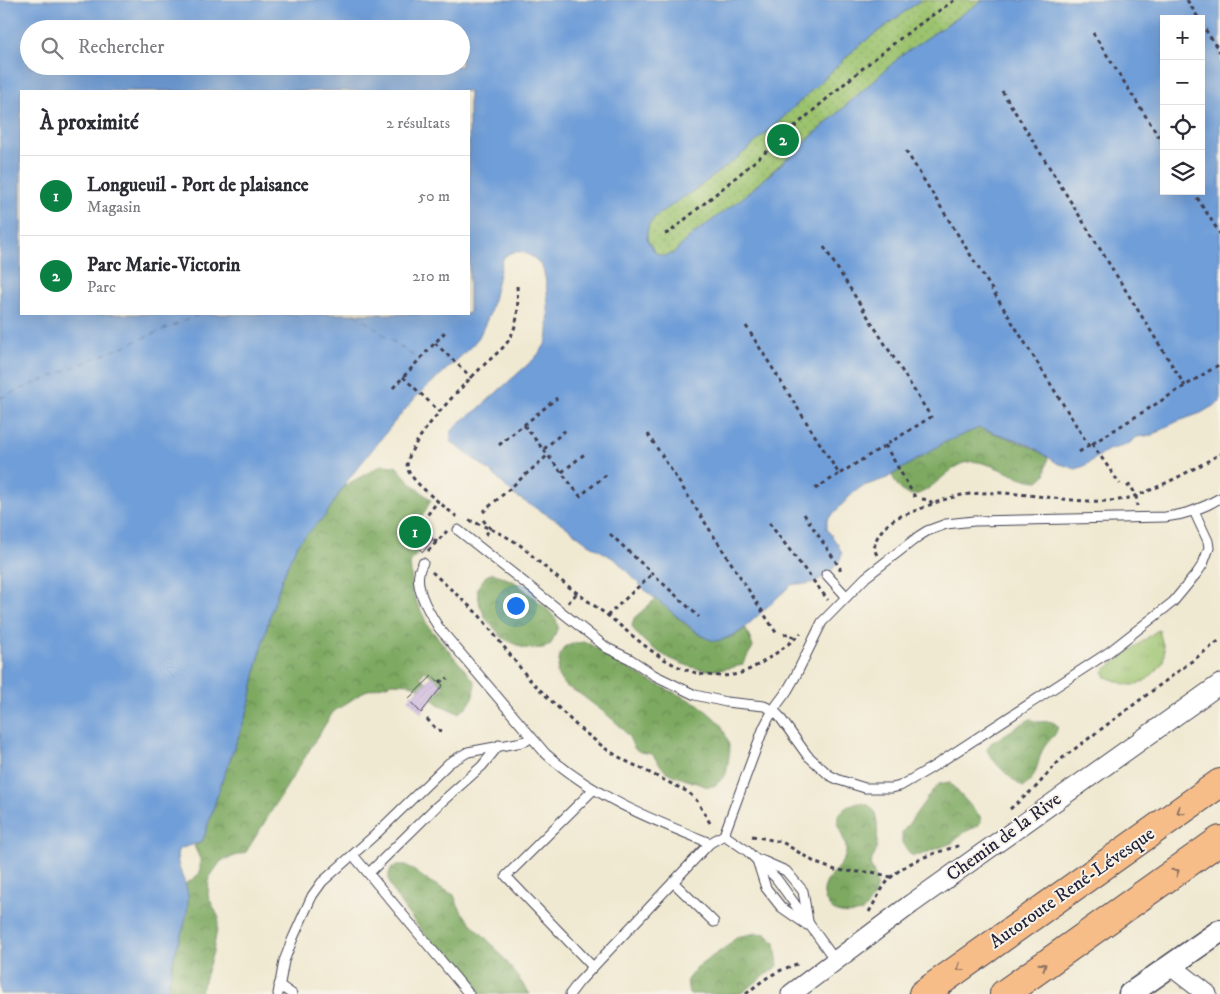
<!DOCTYPE html>
<html lang="fr">
<head>
<meta charset="utf-8">
<style>
  :root { --surface:#fff; --page:#f7f7f7; --text:#2b2b33; --muted:#7c7c81; --line:#e1e1e2; --accent:#0b8043 }
  body { margin:0; font-family:"IM FELL DW Pica",serif; background:var(--page); color:var(--text) }
  .controls { position:absolute; right:15px; top:15px; display:grid; overflow:hidden; border-radius:0px; box-shadow:0 5px 20px #0002 }
  .controls button { width:45px; height:45px; display:grid; place-items:center; padding:0; border:0; border-bottom:1px solid var(--line); background:var(--surface); color:var(--text); font:25px sans-serif }
  .you { position:absolute; left:515px; top:605px; width:18px; height:18px; margin:-12px; border:4px solid #fff; border-radius:50%; background:#1a73e8; box-shadow:0 0 0 8px #1a73e833 }
  .badge { display:grid; place-items:center; width:32px; height:32px; border-radius:50%; background:var(--accent); color:#fff; font-size:16px; font-weight:700 }
  .pin { position:absolute; translate:-50% -50%; border:2px solid #fff; box-shadow:0 1px 5px #0006 }
  .list { margin:0; padding:0; list-style:none }
  h2 { display:flex; justify-content:space-between; align-items:center; height:65px; margin:0; padding:0 20px; font-size:21px }
  h2 small { font-size:16px; font-weight:400; color:var(--muted) }
  .list li { display:grid; grid-template-columns:32px 1fr auto; gap:15px; align-items:center; box-sizing:border-box; height:80px; padding:0 20px; border-top:1px solid var(--line) }
  .list b { display:block; font-size:19px; white-space:nowrap }
  .list p { margin:0; font-size:16px; white-space:nowrap; color:var(--muted) }
  .list em { font-size:16px; font-style:normal; color:var(--muted) }
  .icon { flex:none; width:28px; height:28px; fill:none; stroke:currentColor; stroke-width:2; stroke-linecap:round; stroke-linejoin:round }
  .map { position:relative; flex:none; width:1220px; height:994px; overflow:hidden }
  .search { position:absolute; background:var(--surface); box-shadow:0 5px 20px #0002; left:20px; top:20px; width:450px; height:55px; display:flex; align-items:center; gap:12px; box-sizing:border-box; padding:0 18px; border-radius:28px; color:var(--muted); font-size:19px }
  .panel { position:absolute; background:var(--surface); box-shadow:0 5px 20px #0002; left:20px; top:90px; width:450px; height:225px; border-radius:0px }
  .map>svg:first-child { display:block }
  .grass { fill:url(#grass-tufts); stroke:#5f7254 }
  .forest { fill:url(#forest-crowns); stroke:#50664e; fill-rule:evenodd }
  .park { fill:url(#park-dots); stroke:#5f7254 }
  .water { fill:#6f9ed8; stroke:#48608a; fill-rule:evenodd }
  .lines { fill:none; stroke-linecap:round; stroke-linejoin:round }
  .ferry { stroke:#41547a; stroke-width:1; stroke-dasharray:6 5; stroke-linecap:butt }
  .building { fill:url(#building-hatch) }
  .service-casing { stroke:#414052; stroke-width:11 }
  .minor-casing { stroke:#414052; stroke-width:21 }
  .tertiary-casing { stroke:#414052; stroke-width:25 }
  .motorway-casing { stroke:#414052; stroke-width:30 }
  .path { stroke:#414052; stroke-width:3; stroke-dasharray:4 4; stroke-linecap:butt }
  .service { stroke:#fff; stroke-width:9 }
  .minor { stroke:#fff; stroke-width:19 }
  .tertiary { stroke:#fff; stroke-width:22 }
  .motorway { stroke:#f7bd88; stroke-width:28 }
  .oneway { stroke:#8c7062 }
  .labels { text-anchor:middle; dominant-baseline:central; stroke-width:4; stroke-linejoin:round; paint-order:stroke }
  .street-label { font-size:19px; fill:#22223b; stroke:#f7f3e8 }
</style>
</head>
<body>
<div class="map">
<svg width="1220" height="994" viewBox="0 0 1220 994">
  <defs>
    <pattern id="grass-tufts" width="24" height="20" patternUnits="userSpaceOnUse" patternTransform="scale(1.25)"><rect width="24" height="20" fill="#9cc36e"/><path d="M3 7l-1-3M5 7V3M7 7l1-3M15 17l-1-3M17 17v-4M19 17l1-3" fill="none" stroke="#86a760"/></pattern>
    <pattern id="forest-crowns" width="20" height="18" patternUnits="userSpaceOnUse" patternTransform="scale(1.25)"><rect width="20" height="18" fill="#7da961"/><path d="M2 6a3 3 0 1 1 6 0M12 15a3 3 0 1 1 6 0" fill="none" stroke="#668951"/></pattern>
    <pattern id="park-dots" width="8" height="8" patternUnits="userSpaceOnUse" patternTransform="scale(1.25)"><rect width="8" height="8" fill="#9cc36e"/><path d="M2 2h.1M6 6h.1" fill="none" stroke="#86a760" stroke-width="1.8" stroke-linecap="round"/></pattern>
    <pattern id="building-hatch" width="6" height="6" patternUnits="userSpaceOnUse" patternTransform="scale(1.25)"><rect width="6" height="6" fill="#ceb6e0"/><path d="M-1 1l2-2M0 6l6-6M5 7l2-2" fill="none" stroke="#b19cc1"/></pattern>
  </defs>
  <rect width="100%" height="100%" fill="#f7f3e8"/>
  <filter id="ink" filterUnits="userSpaceOnUse"><feTurbulence type="fractalNoise" baseFrequency=".02" numOctaves="2"/><feDisplacementMap in="SourceGraphic" scale="10" xChannelSelector="R" yChannelSelector="G"/><feConvolveMatrix kernelMatrix="1 2 1 2 8 2 1 2 1" color-interpolation-filters="sRGB"/></filter>
  <filter id="wash" filterUnits="userSpaceOnUse"><feTurbulence type="fractalNoise" baseFrequency=".0096" numOctaves="4" result="noise"/><feDisplacementMap in="SourceGraphic" scale="20" xChannelSelector="R" yChannelSelector="G"/><feGaussianBlur stdDeviation="1.12" result="paint"/><feColorMatrix in="noise" values="0 0 0 0 0 0 0 0 0 0 0 0 0 0 0 0 0 1.4 0 .05"/><feComposite in="paint" operator="in"/></filter>
  <g filter="url(#wash)">
    <rect width="100%" height="100%" fill="#f0e9d2"/>
    <!-- grass -->
    <path class="grass" d="M1159 629C1160 638 1165 646 1164 655 1164 663 1160 667 1155 672 1136 691 1129 686 1106 677L1103 671Z"/>
    <!-- forest -->
    <g class="forest">
      <path d="M979 428C1003 437 1026 442 1048 457L1045 475 1038 481C1016 481 987 458 968 462 940 468 913 524 892 475L943 443Z"/>
      <path d="M382 465 396 466 411 483 431 500 423 515 404 536 420 549 410 563 413 594 428 626 475 682C474 698 472 705 458 713L438 704 416 686 410 684 393 683 365 691 333 712 246 852 221 861 209 878 208 896 219 918 213 952 200 994H167C171 981 171 968 174 956 183 927 190 914 186 883L193 879 200 873V859L194 846 202 842 205 834 222 781 248 710 257 665 270 616 282 579 291 557 299 542 325 516 344 486ZM425 671 443 685 437 691 420 677Z"/>
      <polygon points="493,573 515,582 546,608 556,619 558,627 551,644 543,648 533,649 523,648 503,638 486,619 480,606 477,588 486,576"/>
      <path d="M657 598C669 610 697 638 713 640 724 642 738 634 746 628L753 647 742 665C731 668 719 671 707 670 683 668 643 648 632 626L634 618Z"/>
      <polygon points="584,642 588,643 646,679 698,704 720,723 727,738 730,750 726,774 716,785 708,787 675,776 665,771 652,754 640,752 634,748 629,737 619,725 605,713 580,694 564,685 557,674 560,655 564,647 571,644"/>
      <path d="M1030 719C1033 720 1035 722 1038 722 1047 722 1051 719 1058 726 1055 741 1047 738 1043 749 1037 761 1037 780 1023 787 1014 782 988 758 987 749L991 743Z"/>
      <polygon points="949,782 980,816 981,820 979,825 965,832 952,843 920,855 911,855 902,843 902,833 933,790 939,784"/>
      <path d="M855 803C861 803 866 803 871 807 880 814 878 844 875 854 873 858 871 860 870 865 881 885 877 896 862 912 852 914 837 916 830 907 810 883 845 869 846 852 848 834 821 817 855 803Z"/>
      <path d="M397 865H406L427 880 454 895C461 919 481 931 497 950 509 964 519 979 530 994H479C460 973 392 904 389 880 388 872 390 868 397 865Z"/>
      <polygon points="757,933 766,934 775,943 778,966 740,994 689,994 687,980 696,968 730,944 736,937"/>
    </g>
    <!-- park -->
    <polygon class="park" points="921,0 983,0 902,55 741,199 688,238 674,253 666,256 659,255 654,251 647,239 647,232 649,224 656,216 721,170 742,154 772,128 857,47"/>
    <!-- water -->
    <path class="water" d="M0 0H921L857 47 772 128 742 154 699 187 656 216 649 224 647 232V239L654 251 659 255 666 256 674 253 688 238 741 199 769 175 902 55 983 0H1220V402L1201 413 1176 422 1152 435 1137 437 1127 445 1108 450 1084 466 1076 469 1057 463 1033 447 1020 441 979 428 943 443 887 478 861 487 852 494 827 520V529L838 545 842 554C838 567 820 583 806 584 800 584 797 583 791 585L741 631 722 640 714 641 706 638 699 634 647 592 616 560 589 544 561 523 514 495 490 471 451 442V433L454 428 464 419 477 410 534 359C539 353 544 348 547 340 550 328 548 278 542 267 534 253 510 244 502 261L490 313 479 337 470 348 416 397 396 420 347 481 325 516 299 542 291 557 282 579 270 616 257 665 248 710 222 781 205 834 202 842 179 849C172 860 187 882 188 896 189 918 180 936 174 956 171 969 170 981 167 994H0ZM1164 19H1201V191H1164ZM29 29H461V66H29ZM21 91H469V314H21Z"/>
    <g class="lines">
      <!-- ferry -->
      <g class="ferry">
        <polyline points="355,314 419,360"/>
        <polyline points="0,398 201,314"/>
      </g>
    </g>
    <g id="blocks">
      <!-- building -->
      <g class="building">
        <polygon points="414,524 433,539 423,552 404,536"/>
        <polygon points="432,676 443,685 421,713 408,699"/>
      </g>
    </g>
  </g>
  <g filter="url(#ink)">
    <use href="#blocks" fill-opacity="0" stroke="#414052" stroke-width="1"/>
    <g class="lines">
      <!-- service casing -->
      <g class="service-casing">
        <g id="service">
          <polyline points="458,530 607,648 630,659 654,675 695,695 726,702 764,706 773,710 779,716 807,755 829,775 839,780 865,788 892,788 900,786 931,768 1109,652 1173,602 1197,573 1203,564 1209,548 1208,541 1194,511"/>
          <path d="M423 563C410 582 428 611 439 628L545 753C594 797 650 819 710 843"/>
          <polyline points="826,574 846,596"/>
          <polyline points="724,835 746,850 776,878 835,960"/>
          <polyline points="353,855 469,994"/>
          <polyline points="757,860 766,888 781,907 807,925"/>
          <polyline points="761,860 786,871 803,891 808,921"/>
          <polyline points="369,873 436,807 482,766 499,745"/>
          <polyline points="673,882 714,922"/>
          <polyline points="593,967 506,876 593,790"/>
          <polyline points="279,985 292,994"/>
          <polyline points="278,994 284,961 293,938 312,896 322,882 376,834 449,763 468,752 517,743 526,741 531,737"/>
          <path d="M570 994 579 982 710 843 724 835 764 727 773 710 787 691 795 677 822 622 866 577 919 536 927 531 946 524 974 521 1165 517C1186 515 1202 509 1220 498"/>
        </g>
      </g>
      <!-- minor casing -->
      <g class="minor-casing">
        <g id="minor">
          <polyline points="1171,966 1207,994"/>
          <polyline points="791,994 911,904 1220,684"/>
        </g>
      </g>
      <!-- tertiary casing -->
      <g class="tertiary-casing">
        <polyline id="tertiary" points="1130,994 1220,931"/>
      </g>
      <!-- motorway casing -->
      <g class="motorway-casing">
        <g id="motorway">
          <polyline points="923,994 1220,783"/>
          <polyline points="1004,994 1220,840"/>
        </g>
      </g>
      <!-- path -->
      <g class="path">
        <polyline points="1187,0 1199,19"/>
        <polyline points="1201,23 1220,52"/>
        <polyline points="1093,33 1164,145"/>
        <polyline points="1002,91 1185,386"/>
        <polyline points="906,151 1089,446"/>
        <polyline points="1193,191 1220,234"/>
        <path d="M665 234 670 232C703 204 737 177 769 149 829 97 888 43 955 0"/>
        <polyline points="746,326 839,474 931,417 824,247"/>
        <polyline points="435,343 472,378"/>
        <polyline points="403,377 440,412"/>
        <polyline points="393,388 446,331"/>
        <polyline points="524,425 580,496 606,475"/>
        <polyline points="648,434 777,634"/>
        <polyline points="1092,444 1120,484"/>
        <polyline points="499,445 557,398"/>
        <polyline points="885,445 915,497"/>
        <polyline points="544,449 568,428"/>
        <polyline points="1079,452 1220,364"/>
        <polyline points="562,472 587,452"/>
        <polyline points="1127,487 1130,485 1136,495 1137,506"/>
        <polyline points="815,489 839,474"/>
        <polyline points="922,499 929,500 933,504"/>
        <polyline points="483,512 548,455"/>
        <polyline points="804,514 840,568 840,570"/>
        <path d="M457 517C445 507 413 483 408 470 399 449 468 380 484 365 493 356 504 349 510 338 521 317 517 303 517 282"/>
        <path d="M469 520C486 527 504 534 520 545 529 552 537 561 546 568 564 584 584 598 603 612 644 643 676 682 733 675 751 673 788 646 801 633"/>
        <polyline points="483,520 491,529 484,536"/>
        <polyline points="769,523 828,600"/>
        <polyline points="610,534 699,617"/>
        <polyline points="437,542 418,527 438,501"/>
        <polyline points="428,551 447,531"/>
        <path d="M877 555C868 541 887 523 898 517 923 509 945 496 971 494 1020 488 1071 506 1119 500 1146 496 1196 468 1220 454"/>
        <polyline points="432,572 479,615 529,679 579,728 606,749 624,760 688,792 697,801 710,823"/>
        <polyline points="568,603 577,593"/>
        <polyline points="607,616 652,574"/>
        <polyline points="784,635 789,633 795,639"/>
        <polyline points="439,682 448,678"/>
        <polyline points="427,719 437,730 444,731"/>
        <polyline points="1010,809 1036,787 1060,760 1220,640"/>
        <polyline points="752,836 782,842 816,863 835,870 858,872 872,872 891,877"/>
        <path d="M869 912C875 902 880 891 887 882 905 860 936 853 961 845"/>
        <path d="M746 994C763 979 779 969 801 963"/>
      </g>
      <!-- service -->
      <use href="#service" class="service"/>
      <!-- minor -->
      <use href="#minor" class="minor"/>
      <!-- tertiary -->
      <use href="#tertiary" class="tertiary"/>
      <!-- motorway -->
      <use href="#motorway" class="motorway"/>
    </g>
    <!-- one-way arrows -->
    <defs><path id="oneway-chevron" d="M-2-3.5L2.5 0L-2 3.5" fill="none" stroke-width="1.6" stroke-linecap="round" stroke-linejoin="round" transform="scale(1.25)"/></defs>
    <g class="oneway">
      <use href="#oneway-chevron" transform="translate(1180 811) rotate(145)"/>
      <use href="#oneway-chevron" transform="translate(1176 872) rotate(-35)"/>
      <use href="#oneway-chevron" transform="translate(1043 966) rotate(-35)"/>
      <use href="#oneway-chevron" transform="translate(960 968) rotate(144)"/>
    </g>
  </g>
  <g class="labels">
    <!-- street labels -->
    <g class="street-label">
      <text transform="translate(1004 837) rotate(-36)">Chemin de la Rive</text>
      <text transform="translate(1072 888) rotate(-35)">Autoroute René-Lévesque</text>
    </g>
  </g>
</svg>
<div class="controls">
<button>+</button>
<button>−</button>
<button><svg class="icon" aria-label="locate" viewBox="0 0 24 24"><circle cx="12" cy="12" r="6"/><path d="M12 2v4M12 18v4M2 12h4M18 12h4"/></svg></button>
<button><svg class="icon" aria-label="layers" viewBox="0 0 24 24"><path d="M12 4l9 5-9 5-9-5zM3 14l9 5 9-5"/></svg></button>
</div>
<div class="you"></div>
<div class="pin badge" style="left:415px;top:532px">1</div>
<div class="pin badge" style="left:783px;top:140px">2</div>
<div class="search"><svg class="icon" aria-label="search" viewBox="0 0 24 24"><circle cx="10" cy="10" r="6"/><path d="M15 15l6 6"/></svg>Rechercher</div>
<section class="panel">
<h2>À proximité<small>2 résultats</small></h2>
<ul class="list">
<li><span class="badge">1</span><div><b>Longueuil - Port de plaisance</b><p>Magasin</p></div><em>50 m</em></li>
<li><span class="badge">2</span><div><b>Parc Marie-Victorin</b><p>Parc</p></div><em>210 m</em></li>
</ul>
</section>
</div>
</body>
</html>
